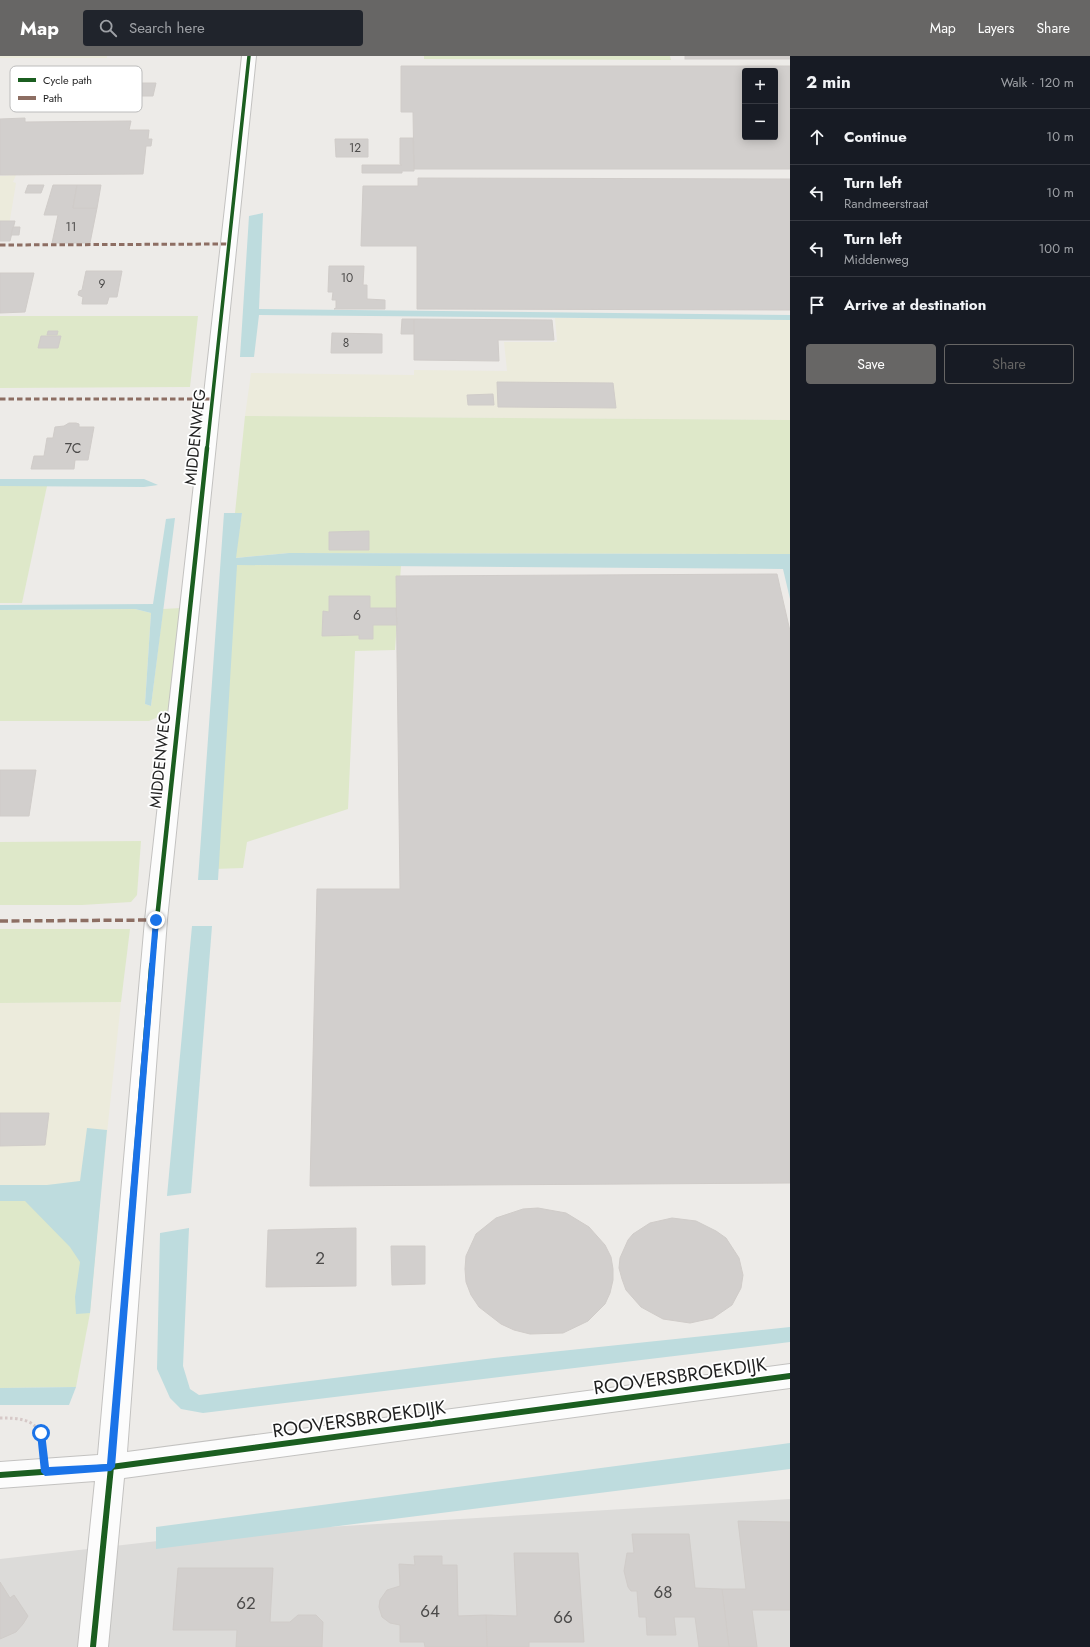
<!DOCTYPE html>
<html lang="en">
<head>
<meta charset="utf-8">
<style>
  :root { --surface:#171b24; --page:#20242c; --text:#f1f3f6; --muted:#9ea1a6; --line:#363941; --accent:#676665 }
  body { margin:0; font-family:Jost,sans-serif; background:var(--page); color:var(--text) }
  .controls { position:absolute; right:12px; top:12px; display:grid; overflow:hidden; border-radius:4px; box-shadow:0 2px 10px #0003 }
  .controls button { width:36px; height:36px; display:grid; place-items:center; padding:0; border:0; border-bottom:1px solid var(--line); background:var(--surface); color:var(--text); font:20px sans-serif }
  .stop { position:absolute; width:12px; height:12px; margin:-9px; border:3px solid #1a73e8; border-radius:50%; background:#fff }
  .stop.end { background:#1a73e8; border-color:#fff; box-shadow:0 1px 4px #0008 }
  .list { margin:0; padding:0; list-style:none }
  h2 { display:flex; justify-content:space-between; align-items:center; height:52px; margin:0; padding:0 16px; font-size:17px }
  h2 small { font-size:13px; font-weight:400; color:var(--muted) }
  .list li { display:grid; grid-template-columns:26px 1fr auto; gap:12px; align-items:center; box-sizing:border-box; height:56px; padding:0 16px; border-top:1px solid var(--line) }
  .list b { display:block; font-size:15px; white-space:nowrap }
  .list p { margin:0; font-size:13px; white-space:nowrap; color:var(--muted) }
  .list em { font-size:13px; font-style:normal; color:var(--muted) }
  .actions { display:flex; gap:8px; padding:12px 16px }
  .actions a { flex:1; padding:9px 0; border:1px solid var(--accent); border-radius:4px; text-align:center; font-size:14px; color:var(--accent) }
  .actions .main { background:var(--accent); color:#fff }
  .icon { flex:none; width:22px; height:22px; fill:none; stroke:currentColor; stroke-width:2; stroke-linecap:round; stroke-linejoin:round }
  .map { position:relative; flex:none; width:790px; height:1591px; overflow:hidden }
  header { display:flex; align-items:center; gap:24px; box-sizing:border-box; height:56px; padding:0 20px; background:var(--accent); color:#fff }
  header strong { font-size:19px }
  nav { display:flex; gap:22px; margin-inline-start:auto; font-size:14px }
  .search { width:280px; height:36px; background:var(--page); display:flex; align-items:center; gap:10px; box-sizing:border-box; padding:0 14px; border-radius:4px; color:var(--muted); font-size:15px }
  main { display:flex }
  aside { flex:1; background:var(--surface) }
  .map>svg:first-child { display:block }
  .residential { fill:#dcdbd9 }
  .farmland { fill:#ecebdc }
  .grass { fill:#dee8c9 }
  .water { fill:#bedcde }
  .building { fill:#d2cfcd; stroke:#d0ccc9; fill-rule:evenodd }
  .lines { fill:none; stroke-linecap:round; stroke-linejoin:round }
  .street-casing { stroke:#c3c2c0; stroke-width:2 }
  .path { stroke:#d6c8c7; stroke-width:3; stroke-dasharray:2.5 2.5; stroke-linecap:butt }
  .street { fill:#fcfcfc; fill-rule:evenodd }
  .quiet-far1 { stroke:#8d6e63; stroke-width:3; stroke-dasharray:5.5 3; stroke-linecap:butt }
  .quiet { stroke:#8d6e63; stroke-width:3.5; stroke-dasharray:8 3.5; stroke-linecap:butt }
  .cycleway-far2-casing { stroke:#fff; stroke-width:5 }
  .cycleway-far1-casing { stroke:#fff; stroke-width:7 }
  .cycleway-casing { stroke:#fff; stroke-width:8 }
  .cycleway-far2 { stroke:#1b5e20; stroke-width:3.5 }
  .cycleway-far1 { stroke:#1b5e20; stroke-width:4.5 }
  .cycleway { stroke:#1b5e20; stroke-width:6 }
  .route { fill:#1a73e8 }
  .labels { text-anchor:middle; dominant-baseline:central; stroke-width:3.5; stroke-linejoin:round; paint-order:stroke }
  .far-number-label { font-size:12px; fill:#4c4b4a }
  .number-label { font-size:14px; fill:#4c4b4a }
  .street-label { font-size:16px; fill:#1f1f1f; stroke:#fff }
  .near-number-label { font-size:17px; fill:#4c4b4a }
  .near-street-label { font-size:19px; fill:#1f1f1f; stroke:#fff }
  .key { fill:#fff; stroke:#bcbcbc; stroke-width:1 }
  .key-label { font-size:11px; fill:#1f1f1f }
</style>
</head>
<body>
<header>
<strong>Map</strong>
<div class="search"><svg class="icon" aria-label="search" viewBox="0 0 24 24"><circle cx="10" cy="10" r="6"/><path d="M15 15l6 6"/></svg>Search here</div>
<nav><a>Map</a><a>Layers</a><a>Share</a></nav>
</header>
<main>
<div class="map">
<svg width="790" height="1591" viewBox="0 0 790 1591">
  <rect width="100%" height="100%" fill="#edebe8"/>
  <!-- residential -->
  <polygon class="residential" points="790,1443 790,1591 0,1591 0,1503 228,1477"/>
  <!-- farmland -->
  <g class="farmland">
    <rect x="0" y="0" width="107" height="2"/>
    <polygon points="16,119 13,126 16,127 7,182 0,182 0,120"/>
    <polygon points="555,262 790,264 790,364 245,360 251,317 414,319 414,314 507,315 504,286 557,286"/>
    <polygon points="121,946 101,1133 0,1134 0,947"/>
  </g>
  <!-- grass -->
  <g class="grass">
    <polygon points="424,0 670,0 671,4 424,3"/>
    <polygon points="0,260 198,260 190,331 0,332"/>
    <polygon points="245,360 790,364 790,498 289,497 235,502 242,457 235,457"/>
    <polygon points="0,430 47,430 22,547 0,547"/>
    <polygon points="236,509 401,510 395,594 355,595 348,753 247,786 243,812 214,813"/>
    <polygon points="181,552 173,648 165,658 149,665 0,665 0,554 135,553 151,557 145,648 151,650 163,553"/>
    <polygon points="141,785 137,839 131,846 82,849 0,849 0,786"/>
    <polygon points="0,873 130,873 121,946 0,947"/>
    <polygon points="101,1133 90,1257 76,1331 0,1332 0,1134"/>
  </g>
  <!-- water -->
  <g class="water">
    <polygon points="263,157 259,253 790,259 790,264 259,259 254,301 240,301 249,160"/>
    <polygon points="0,423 144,423 158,429 144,431 0,430"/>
    <polygon points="224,457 242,457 236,502 289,497 790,498 790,543 783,513 237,509 218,824 198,824"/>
    <polygon points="175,462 151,650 145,648 151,557 135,553 0,554 0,549 153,548 166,463"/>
    <polygon points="192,870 212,870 191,1137 167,1140"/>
    <polygon points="87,1072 107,1074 90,1257 76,1258 75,1241 80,1206 70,1191 25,1145 0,1145 0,1129 47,1129 80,1125"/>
    <polygon points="189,1172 183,1310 190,1333 199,1339 494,1302 790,1271 790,1286 203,1357 181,1353 170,1342 157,1313 160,1177"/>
    <polygon points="76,1331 69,1349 0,1349 0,1332"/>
    <polygon points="790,1387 790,1413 156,1493 156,1471"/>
  </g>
  <!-- building -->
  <g class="building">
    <rect x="685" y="0" width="105" height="3"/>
    <path d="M401 10H790V113H414L413 56H401ZM745 15H775V81H745Z"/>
    <polygon points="112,27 156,27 153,40 110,40"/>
    <polygon points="25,62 25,66 131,65 129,74 149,74 148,83 152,83 151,90 146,90 143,118 0,119 0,63"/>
    <polygon points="400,82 413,82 414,115 402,115 402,117 362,117 362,109 402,109 400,108"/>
    <polygon points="335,83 368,83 368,101 336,101"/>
    <polygon points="418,122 790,123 790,254 417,253 417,190 361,190 363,130 418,130"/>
    <polygon points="28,129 44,129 41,137 25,137"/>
    <polygon points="53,129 77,129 73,152 97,152 90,187 52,187 58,159 44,159"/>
    <polygon points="77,129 101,129 97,152 73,152"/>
    <polygon points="0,165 15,165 10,185 0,185"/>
    <polygon points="13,171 20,171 19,179 11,179"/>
    <polygon points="329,210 364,210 363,229 367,229 367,243 385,244 385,253 334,253 336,252 336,244 332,244 333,236 328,236"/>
    <polygon points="86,215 122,215 117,241 109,241 107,248 82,248 83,241 78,239 79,235 82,234"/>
    <polygon points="0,217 34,217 25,256 0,257"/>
    <polygon points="402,263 414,263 414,278 401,278"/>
    <polygon points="414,263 552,264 554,284 498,284 499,305 414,304"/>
    <polygon points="48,275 58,275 57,279 47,279"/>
    <polygon points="332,277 382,278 382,297 331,297"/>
    <polygon points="41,280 61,280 58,292 38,292"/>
    <polygon points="497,326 613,327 616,352 498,351"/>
    <polygon points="493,338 494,349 468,349 467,339"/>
    <polygon points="69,367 76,367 79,368 79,371 94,371 88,404 75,404 74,413 31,413 34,400 44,400 47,382 53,382 55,371 64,370"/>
    <polygon points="369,475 369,494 329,494 329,476"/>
    <polygon points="777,518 790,575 790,1127 310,1130 317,833 400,833 396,520"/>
    <polygon points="329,540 370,540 370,552 396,552 397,569 373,569 373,583 359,583 359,579 322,580 323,555 329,556"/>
    <polygon points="0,714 36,714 29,760 0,760"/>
    <polygon points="0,1057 49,1057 45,1089 0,1090"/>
    <polygon points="538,1152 566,1157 589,1171 605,1189 611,1201 613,1213 613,1224 610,1237 605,1248 588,1265 563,1277 530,1278 514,1274 501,1268 479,1251 471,1239 466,1226 465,1213 466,1200 476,1178 496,1162 523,1153"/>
    <polygon points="672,1162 696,1165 716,1175 726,1182 739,1202 743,1219 741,1232 732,1249 713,1262 690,1267 663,1263 641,1251 626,1234 622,1223 619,1212 620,1202 628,1184 633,1178 650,1167"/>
    <polygon points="356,1172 356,1230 266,1231 268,1174"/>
    <polygon points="391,1190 425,1190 425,1228 392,1229"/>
    <polygon points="738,1465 790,1466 790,1554 752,1554 757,1591 729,1591 722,1533 746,1533"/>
    <polygon points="632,1478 689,1478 695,1532 722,1533 729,1591 699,1591 695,1561 674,1561 676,1579 647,1579 646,1561 639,1561 637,1535 631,1535 628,1531 624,1515 627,1497 634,1497"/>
    <polygon points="514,1497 578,1497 584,1586 529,1586 529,1591 487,1591 486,1559 517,1560"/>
    <polygon points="414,1500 442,1500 442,1509 457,1509 458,1560 486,1559 487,1591 425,1591 424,1586 400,1586 400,1569 390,1567 382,1561 379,1551 380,1544 387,1534 400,1530 399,1508 415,1509"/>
    <polygon points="178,1512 273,1512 270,1566 290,1566 298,1559 316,1559 323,1566 322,1591 236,1591 237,1574 173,1574"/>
    <polygon points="0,1526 10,1542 14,1539 28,1560 23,1568 16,1576 0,1583"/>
  </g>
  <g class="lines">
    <!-- street casing -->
    <g class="street-casing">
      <polygon id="street" points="242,0 256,0 167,864 127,1396 790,1308 790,1332 124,1422 108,1591 78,1591 95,1425 0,1432 0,1406 98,1399 145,864"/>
    </g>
    <!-- path -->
    <path class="path" d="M0 1362C17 1362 36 1362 41 1381"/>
    <!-- street -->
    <use href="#street" class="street"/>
    <!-- quiet-far1 -->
    <g class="quiet-far1">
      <polyline points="0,189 228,188"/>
      <polyline points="0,343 212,343"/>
    </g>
    <!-- quiet -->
    <polyline class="quiet" points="0,865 156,864"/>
    <!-- cycleway-far2 casing -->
    <g class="cycleway-far2-casing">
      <polyline id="cycleway-far2" points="207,393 249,0"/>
    </g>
    <!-- cycleway-far1 casing -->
    <g class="cycleway-far1-casing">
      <polyline id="cycleway-far1" points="152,910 207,392"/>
    </g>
    <!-- cycleway casing -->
    <g class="cycleway-casing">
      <g id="cycleway">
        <polyline points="0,1419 111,1411 790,1320"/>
        <polyline points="93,1591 111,1411 152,909"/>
      </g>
    </g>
    <!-- cycleway-far2 -->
    <use href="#cycleway-far2" class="cycleway-far2"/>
    <!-- cycleway-far1 -->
    <use href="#cycleway-far1" class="cycleway-far1"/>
    <!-- cycleway -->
    <use href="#cycleway" class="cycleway"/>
  </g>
  <!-- route -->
  <polygon class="route" points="156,861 159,864 115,1411 111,1415 45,1420 41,1416 37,1377 41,1373 45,1377 49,1411 107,1408 153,864"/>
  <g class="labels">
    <!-- far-number labels -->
    <g class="far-number-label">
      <text x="355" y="92">12</text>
      <text x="71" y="171">11</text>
      <text x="347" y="222">10</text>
      <text x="102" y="228">9</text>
      <text x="346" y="287">8</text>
    </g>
    <!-- number labels -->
    <g class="number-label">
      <text x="73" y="392">7C</text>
      <text x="357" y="559">6</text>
    </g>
    <!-- street labels -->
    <g class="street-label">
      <text transform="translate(195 381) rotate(-84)">MIDDENWEG</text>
      <text transform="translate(160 704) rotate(-84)">MIDDENWEG</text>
    </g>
    <!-- near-number labels -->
    <g class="near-number-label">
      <text x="320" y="1202">2</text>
      <text x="663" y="1536">68</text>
      <text x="246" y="1547">62</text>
      <text x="430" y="1555">64</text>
      <text x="563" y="1561">66</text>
    </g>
    <!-- near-street labels -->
    <g class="near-street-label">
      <text transform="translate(680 1320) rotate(-8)">ROOVERSBROEKDIJK</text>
      <text transform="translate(359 1363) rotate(-8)">ROOVERSBROEKDIJK</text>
    </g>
  </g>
  <!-- legend -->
  <rect x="10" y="10" width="132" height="46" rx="6" class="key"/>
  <rect x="18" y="22" width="18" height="4" fill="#1b5e20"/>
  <rect x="18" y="40" width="18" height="4" fill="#8d6e63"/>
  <g class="key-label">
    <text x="43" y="28">Cycle path</text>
    <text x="43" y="46">Path</text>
  </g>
</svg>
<div class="controls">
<button>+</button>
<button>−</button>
</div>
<div class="stop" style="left:41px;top:1377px"></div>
<div class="stop end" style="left:156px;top:864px"></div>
</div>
<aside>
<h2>2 min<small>Walk · 120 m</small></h2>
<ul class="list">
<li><svg class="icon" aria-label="ahead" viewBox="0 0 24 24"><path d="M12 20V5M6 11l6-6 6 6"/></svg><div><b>Continue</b></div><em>10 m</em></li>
<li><svg class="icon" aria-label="left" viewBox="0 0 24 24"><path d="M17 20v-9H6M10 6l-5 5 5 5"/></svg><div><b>Turn left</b><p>Randmeerstraat</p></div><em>10 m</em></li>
<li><svg class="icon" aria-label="left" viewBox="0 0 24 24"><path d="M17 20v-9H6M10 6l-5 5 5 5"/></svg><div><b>Turn left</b><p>Middenweg</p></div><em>100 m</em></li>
<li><svg class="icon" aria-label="arrive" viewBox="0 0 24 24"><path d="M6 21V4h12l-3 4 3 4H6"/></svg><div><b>Arrive at destination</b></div></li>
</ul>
<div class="actions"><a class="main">Save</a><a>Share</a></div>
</aside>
</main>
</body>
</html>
